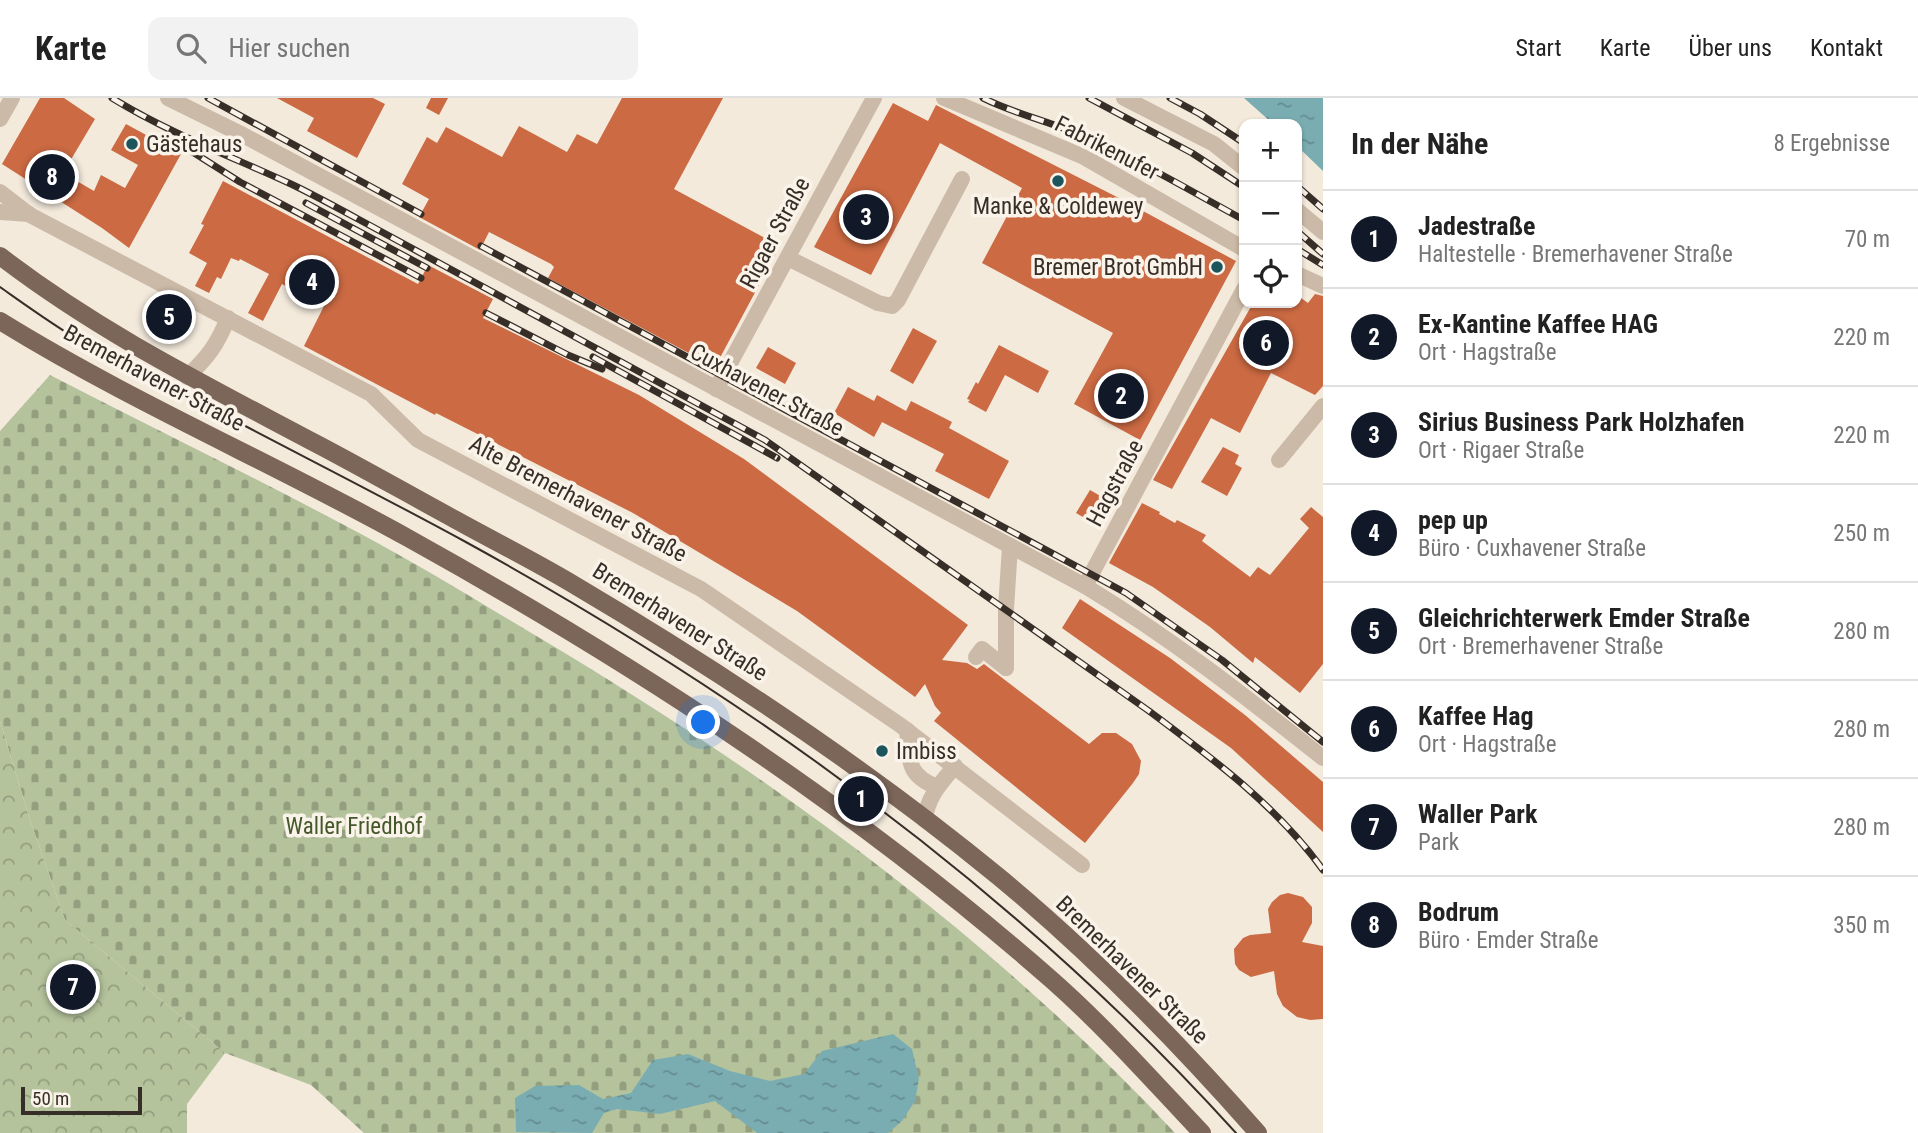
<!DOCTYPE html>
<html lang="de">
<head>
<meta charset="utf-8">
<style>
  :root { --surface:#fff; --page:#f2f2f2; --text:#222; --muted:#767676; --line:#e0e0e0; --accent:#111827 }
  body { margin:0; font-family:"Roboto Condensed",sans-serif; background:var(--page); color:var(--text) }
  .controls { position:absolute; right:21px; top:21px; display:grid; overflow:hidden; border-radius:14px; box-shadow:0 2px 5px #0004 }
  .controls button { width:63px; height:63px; display:grid; place-items:center; padding:0; border:0; border-bottom:2px solid var(--line); background:var(--surface); color:var(--text); font:35px sans-serif }
  .scale { position:absolute; left:21px; bottom:18px; width:121px; box-sizing:border-box; padding-left:7px; border:4px solid #382e28; border-top:0; font-size:19px; line-height:24px; white-space:nowrap; color:#382e28; -webkit-text-stroke:5px #faf3e9; paint-order:stroke }
  .you { position:absolute; left:704px; top:625px; width:24px; height:24px; margin:-18px; border:5px solid #fff; border-radius:50%; background:#1a73e8; box-shadow:0 0 0 10px #1a73e833 }
  .badge { display:grid; place-items:center; width:46px; height:46px; border-radius:50%; background:var(--accent); color:#fff; font-size:23px; font-weight:700 }
  .pin { position:absolute; translate:-50% -50%; border:4px solid #fff; box-shadow:0 2px 7px #0006 }
  .list { margin:0; padding:0; list-style:none }
  h2 { display:flex; justify-content:space-between; align-items:center; height:91px; margin:0; padding:0 28px; font-size:30px }
  h2 small { font-size:23px; font-weight:400; color:var(--muted) }
  .list li { display:grid; grid-template-columns:46px 1fr auto; gap:21px; align-items:center; box-sizing:border-box; height:98px; padding:0 28px; border-top:2px solid var(--line) }
  .list b { display:block; font-size:26px; white-space:nowrap }
  .list p { margin:0; font-size:23px; white-space:nowrap; color:var(--muted) }
  .list em { font-size:23px; font-style:normal; color:var(--muted) }
  .icon { flex:none; width:38px; height:38px; fill:none; stroke:currentColor; stroke-width:2; stroke-linecap:round; stroke-linejoin:round }
  .map { position:relative; flex:none; width:1323px; height:1035px; overflow:hidden }
  header { display:flex; align-items:center; gap:42px; box-sizing:border-box; height:98px; padding:0 35px; background:var(--surface); border-bottom:2px solid var(--line) }
  header strong { font-size:33px }
  nav { display:flex; gap:38px; margin-inline-start:auto; font-size:24px }
  .search { width:490px; height:63px; background:var(--page); display:flex; align-items:center; gap:18px; box-sizing:border-box; padding:0 24px; border-radius:14px; color:var(--muted); font-size:26px }
  main { display:flex }
  aside { flex:1; background:var(--surface) }
  .map>svg:first-child { display:block }
  .cemetery { fill:url(#cemetery-stones) }
  .park { fill:url(#park-crowns) }
  .water { fill:url(#water-ripples) }
  .building { fill:#cb6a43 }
  .lines { fill:none; stroke-linecap:round; stroke-linejoin:round }
  .minor { stroke:#ccbaa8; stroke-width:16 }
  .major { stroke:#7b6659; stroke-width:18 }
  .tram { stroke:#382e28; stroke-width:2 }
  .rail-casing { stroke:#382e28; stroke-width:7 }
  .rail { stroke:#faf3e9; stroke-width:4.5; stroke-dasharray:13; stroke-linecap:butt }
  .poi-dot { fill:#1c555c; stroke:#faf3e9; stroke-width:2.5 }
  .labels { text-anchor:middle; dominant-baseline:central; stroke-width:7; stroke-linejoin:round; paint-order:stroke }
  .poi-label { font-size:23px; fill:#382e28; stroke:#faf3e9; text-anchor:start }
  .street-label { font-size:23px; fill:#382e28; stroke:#faf3e9 }
  .park-label { font-size:23px; fill:#45582b; stroke:#faf3e9 }
</style>
</head>
<body>
<header>
<strong>Karte</strong>
<div class="search"><svg class="icon" aria-label="search" viewBox="0 0 24 24"><circle cx="10" cy="10" r="6"/><path d="M15 15l6 6"/></svg>Hier suchen</div>
<nav><a>Start</a><a>Karte</a><a>Über uns</a><a>Kontakt</a></nav>
</header>
<main>
<div class="map">
<svg width="1323" height="1035" viewBox="0 0 1323 1035">
  <defs>
    <pattern id="cemetery-stones" width="16" height="16" patternUnits="userSpaceOnUse" patternTransform="scale(1.75)"><rect width="16" height="16" fill="#b4c39c"/><path d="M2 7V4a2 2 0 0 1 4 0v3zM10 15v-3a2 2 0 0 1 4 0v3z" fill="#939f7f"/></pattern>
    <pattern id="park-crowns" width="20" height="18" patternUnits="userSpaceOnUse" patternTransform="scale(1.75)"><rect width="20" height="18" fill="#b4c39c"/><path d="M2 6a3 3 0 1 1 6 0M12 15a3 3 0 1 1 6 0" fill="none" stroke="#939f7f"/></pattern>
    <pattern id="water-ripples" width="26" height="14" patternUnits="userSpaceOnUse" patternTransform="scale(1.75)"><rect width="26" height="14" fill="#7aadb2"/><path d="M2 4q2-2 4 0t4 0M15 11q2-2 4 0t4 0" fill="none" stroke="#658d91"/></pattern>
  </defs>
  <rect width="100%" height="100%" fill="#f3eadc"/>
  <!-- cemetery -->
  <path class="cemetery" d="M50 277C153 330 258 381 361 436 419 467 476 502 533 536 767 675 988 835 1175 1035H364L311 987 225 955 65 822 30 722 0 623V333Z"/>
  <!-- park -->
  <polygon class="park" points="0,623 30,722 65,822 225,955 187,1006 187,1035 0,1035"/>
  <!-- water -->
  <g class="water">
    <polygon points="1244,0 1323,0 1323,73 1297,48 1297,26 1273,26"/>
    <polygon points="893,936 912,951 919,981 915,1003 902,1023 888,1035 757,1035 715,1003 660,1016 617,1011 604,1015 592,1035 516,1034 515,1000 535,988 579,987 603,1001 631,995 653,962 688,956 730,973 770,983 804,976 822,953"/>
  </g>
  <!-- building -->
  <g class="building">
    <polygon points="40,0 64,0 95,21 63,75 94,93 101,77 125,90 138,67 111,52 126,26 181,56 129,150 102,130 2,66"/>
    <polygon points="277,0 373,0 385,6 357,60 307,33 314,20"/>
    <polygon points="431,0 448,0 439,17 426,10"/>
    <polygon points="622,0 723,0 674,91 780,148 715,269 548,180 554,169 551,166 489,134 480,152 419,119 429,101 402,86 427,39 437,45 446,29 502,59 519,28 567,54 577,36 597,46"/>
    <polygon points="893,5 928,23 936,7 1115,98 1236,163 1140,342 1074,306 1113,235 982,165 1022,90 940,45 871,177 814,149"/>
    <polygon points="223,83 418,186 428,167 493,201 483,220 639,297 744,361 968,527 942,562 967,565 977,571 984,566 1089,646 1102,635 1116,635 1132,646 1141,663 1139,676 1133,685 1085,745 934,623 941,615 935,608 925,586 915,599 797,513 633,415 436,315 435,317 304,248 324,208 282,186 263,223 248,215 269,176 240,161 239,163 231,160 221,181 217,179 209,195 195,188 207,165 189,155 204,127 201,126"/>
    <polygon points="1315,196 1323,198 1323,288 1315,297 1271,275 1240,335 1211,320 1172,391 1153,382 1253,205 1297,205 1297,197 1308,205"/>
    <polygon points="156,205 190,221 183,234 149,218"/>
    <polygon points="913,230 937,243 913,286 890,273"/>
    <polygon points="999,247 1049,273 1038,295 1005,277 986,314 968,304 970,302 967,301 976,284 978,286"/>
    <polygon points="768,249 796,265 785,286 756,270"/>
    <polygon points="848,289 874,303 877,297 906,313 911,303 952,324 949,330 1009,363 989,401 935,373 944,356 882,324 874,339 834,315"/>
    <polygon points="1223,349 1239,357 1235,366 1242,370 1227,398 1201,384"/>
    <polygon points="1090,392 1111,404 1097,427 1076,415"/>
    <polygon points="1142,405 1160,414 1159,416 1175,425 1177,422 1206,437 1202,443 1250,479 1258,469 1270,477 1309,430 1300,421 1311,409 1323,419 1323,566 1300,595 1255,559 1253,565 1210,529 1153,489 1109,465"/>
    <polygon points="1080,501 1170,560 1245,617 1323,684 1323,734 1231,650 1062,530"/>
    <polygon points="1288,795 1303,799 1312,809 1312,825 1302,844 1323,848 1323,921 1310,922 1297,919 1283,908 1277,896 1274,873 1251,879 1239,872 1235,866 1234,851 1243,840 1250,837 1271,835 1268,811 1272,804 1280,797"/>
  </g>
  <g class="lines">
    <!-- minor -->
    <g class="minor">
      <path d="M168 0 243 37 1085 488C1171 540 1245 598 1323 660"/>
      <polyline points="944,0 1084,59 1244,151"/>
      <polyline points="1124,0 1214,46 1244,70"/>
      <polyline points="0,21 12,0"/>
      <polyline points="0,94 30,117 371,296 418,342 701,491 900,627 1082,767"/>
      <polyline points="1297,112 1323,134"/>
      <polyline points="0,114 29,116"/>
      <polyline points="788,160 878,205 892,208 898,202 962,81"/>
      <polyline points="1297,176 1323,188"/>
      <path d="M187 279C208 259 217 247 228 220"/>
      <polyline points="716,291 874,0"/>
      <polyline points="1279,362 1323,308"/>
      <polyline points="1085,488 1244,191"/>
      <polyline points="976,559 982,551 1006,570"/>
      <polyline points="1006,570 1006,511 1010,448"/>
      <path d="M907 632C910 662 906 677 937 689"/>
      <path d="M925 722C927 699 941 685 955 668"/>
    </g>
    <!-- major -->
    <g class="major">
      <path d="M0 158C99 234 204 286 313 344 361 369 408 396 456 422 494 443 534 463 571 485 720 573 865 669 999 779 1092 856 1178 944 1258 1035"/>
      <path d="M0 223C131 304 273 365 408 440 637 567 856 710 1053 883 1106 930 1153 983 1202 1035"/>
    </g>
    <!-- tram -->
    <path class="tram" d="M0 189C27 208 53 227 82 244 130 271 180 295 230 320 308 361 387 401 464 443 750 600 1017 793 1236 1035"/>
    <!-- rail casing -->
    <g class="rail-casing">
      <g id="rail">
        <path d="M112 0C169 35 230 58 291 86 314 97 336 109 358 121L765 342 1149 613C1212 660 1277 708 1323 772"/>
        <polyline points="208,0 421,116"/>
        <path d="M983 0C1011 14 1040 21 1068 32 1129 56 1187 91 1244 122"/>
        <polyline points="1089,0 1192,55 1244,89"/>
        <polyline points="1170,0 1200,16 1244,45"/>
        <polyline points="180,46 240,84 421,180"/>
        <polyline points="1297,88 1323,111"/>
        <polyline points="306,105 427,170"/>
        <polyline points="1297,133 1323,156"/>
        <polyline points="481,148 1126,495 1222,562 1323,644"/>
        <polyline points="1297,151 1323,167"/>
        <polyline points="486,215 568,257 602,271"/>
        <polyline points="593,259 777,360"/>
      </g>
    </g>
    <!-- rail -->
    <use href="#rail" class="rail"/>
  </g>
  <!-- markers -->
  <g class="poi-dot">
    <circle cx="132" cy="46" r="7"/>
    <circle cx="1058" cy="83" r="7"/>
    <circle cx="1217" cy="169" r="7"/>
    <circle cx="882" cy="653" r="7"/>
  </g>
  <g class="labels">
    <!-- poi labels -->
    <g class="poi-label">
      <text x="146" y="46">Gästehaus</text>
      <text x="1058" y="108" text-anchor="middle">Manke &amp; Coldewey</text>
      <text x="1203" y="169" text-anchor="end">Bremer Brot GmbH</text>
      <text x="896" y="653">Imbiss</text>
    </g>
    <!-- street labels -->
    <g class="street-label">
      <text transform="translate(1107 50) rotate(27)">Fabrikenufer</text>
      <text transform="translate(775 135) rotate(-62)">Rigaer Straße</text>
      <text transform="translate(154 280) rotate(28)">Bremerhavener Straße</text>
      <text transform="translate(767 292) rotate(28)">Cuxhavener Straße</text>
      <text transform="translate(1115 385) rotate(-62)">Hagstraße</text>
      <text transform="translate(578 401) rotate(28)">Alte Bremerhavener Straße</text>
      <text transform="translate(680 524) rotate(32)">Bremerhavener Straße</text>
      <text transform="translate(1132 872) rotate(44)">Bremerhavener Straße</text>
    </g>
    <!-- park labels -->
    <g class="park-label">
      <text x="354" y="728">Waller Friedhof</text>
    </g>
  </g>
</svg>
<div class="controls">
<button>+</button>
<button>−</button>
<button><svg class="icon" aria-label="locate" viewBox="0 0 24 24"><circle cx="12" cy="12" r="6"/><path d="M12 2v4M12 18v4M2 12h4M18 12h4"/></svg></button>
</div>
<div class="scale">50 m</div>
<div class="you"></div>
<div class="pin badge" style="left:861px;top:701px">1</div>
<div class="pin badge" style="left:1121px;top:298px">2</div>
<div class="pin badge" style="left:866px;top:119px">3</div>
<div class="pin badge" style="left:312px;top:184px">4</div>
<div class="pin badge" style="left:169px;top:219px">5</div>
<div class="pin badge" style="left:1266px;top:245px">6</div>
<div class="pin badge" style="left:73px;top:889px">7</div>
<div class="pin badge" style="left:52px;top:79px">8</div>
</div>
<aside>
<h2>In der Nähe<small>8 Ergebnisse</small></h2>
<ul class="list">
<li><span class="badge">1</span><div><b>Jadestraße</b><p>Haltestelle · Bremerhavener Straße</p></div><em>70 m</em></li>
<li><span class="badge">2</span><div><b>Ex-Kantine Kaffee HAG</b><p>Ort · Hagstraße</p></div><em>220 m</em></li>
<li><span class="badge">3</span><div><b>Sirius Business Park Holzhafen</b><p>Ort · Rigaer Straße</p></div><em>220 m</em></li>
<li><span class="badge">4</span><div><b>pep up</b><p>Büro · Cuxhavener Straße</p></div><em>250 m</em></li>
<li><span class="badge">5</span><div><b>Gleichrichterwerk Emder Straße</b><p>Ort · Bremerhavener Straße</p></div><em>280 m</em></li>
<li><span class="badge">6</span><div><b>Kaffee Hag</b><p>Ort · Hagstraße</p></div><em>280 m</em></li>
<li><span class="badge">7</span><div><b>Waller Park</b><p>Park</p></div><em>280 m</em></li>
<li><span class="badge">8</span><div><b>Bodrum</b><p>Büro · Emder Straße</p></div><em>350 m</em></li>
</ul>
</aside>
</main>
</body>
</html>
